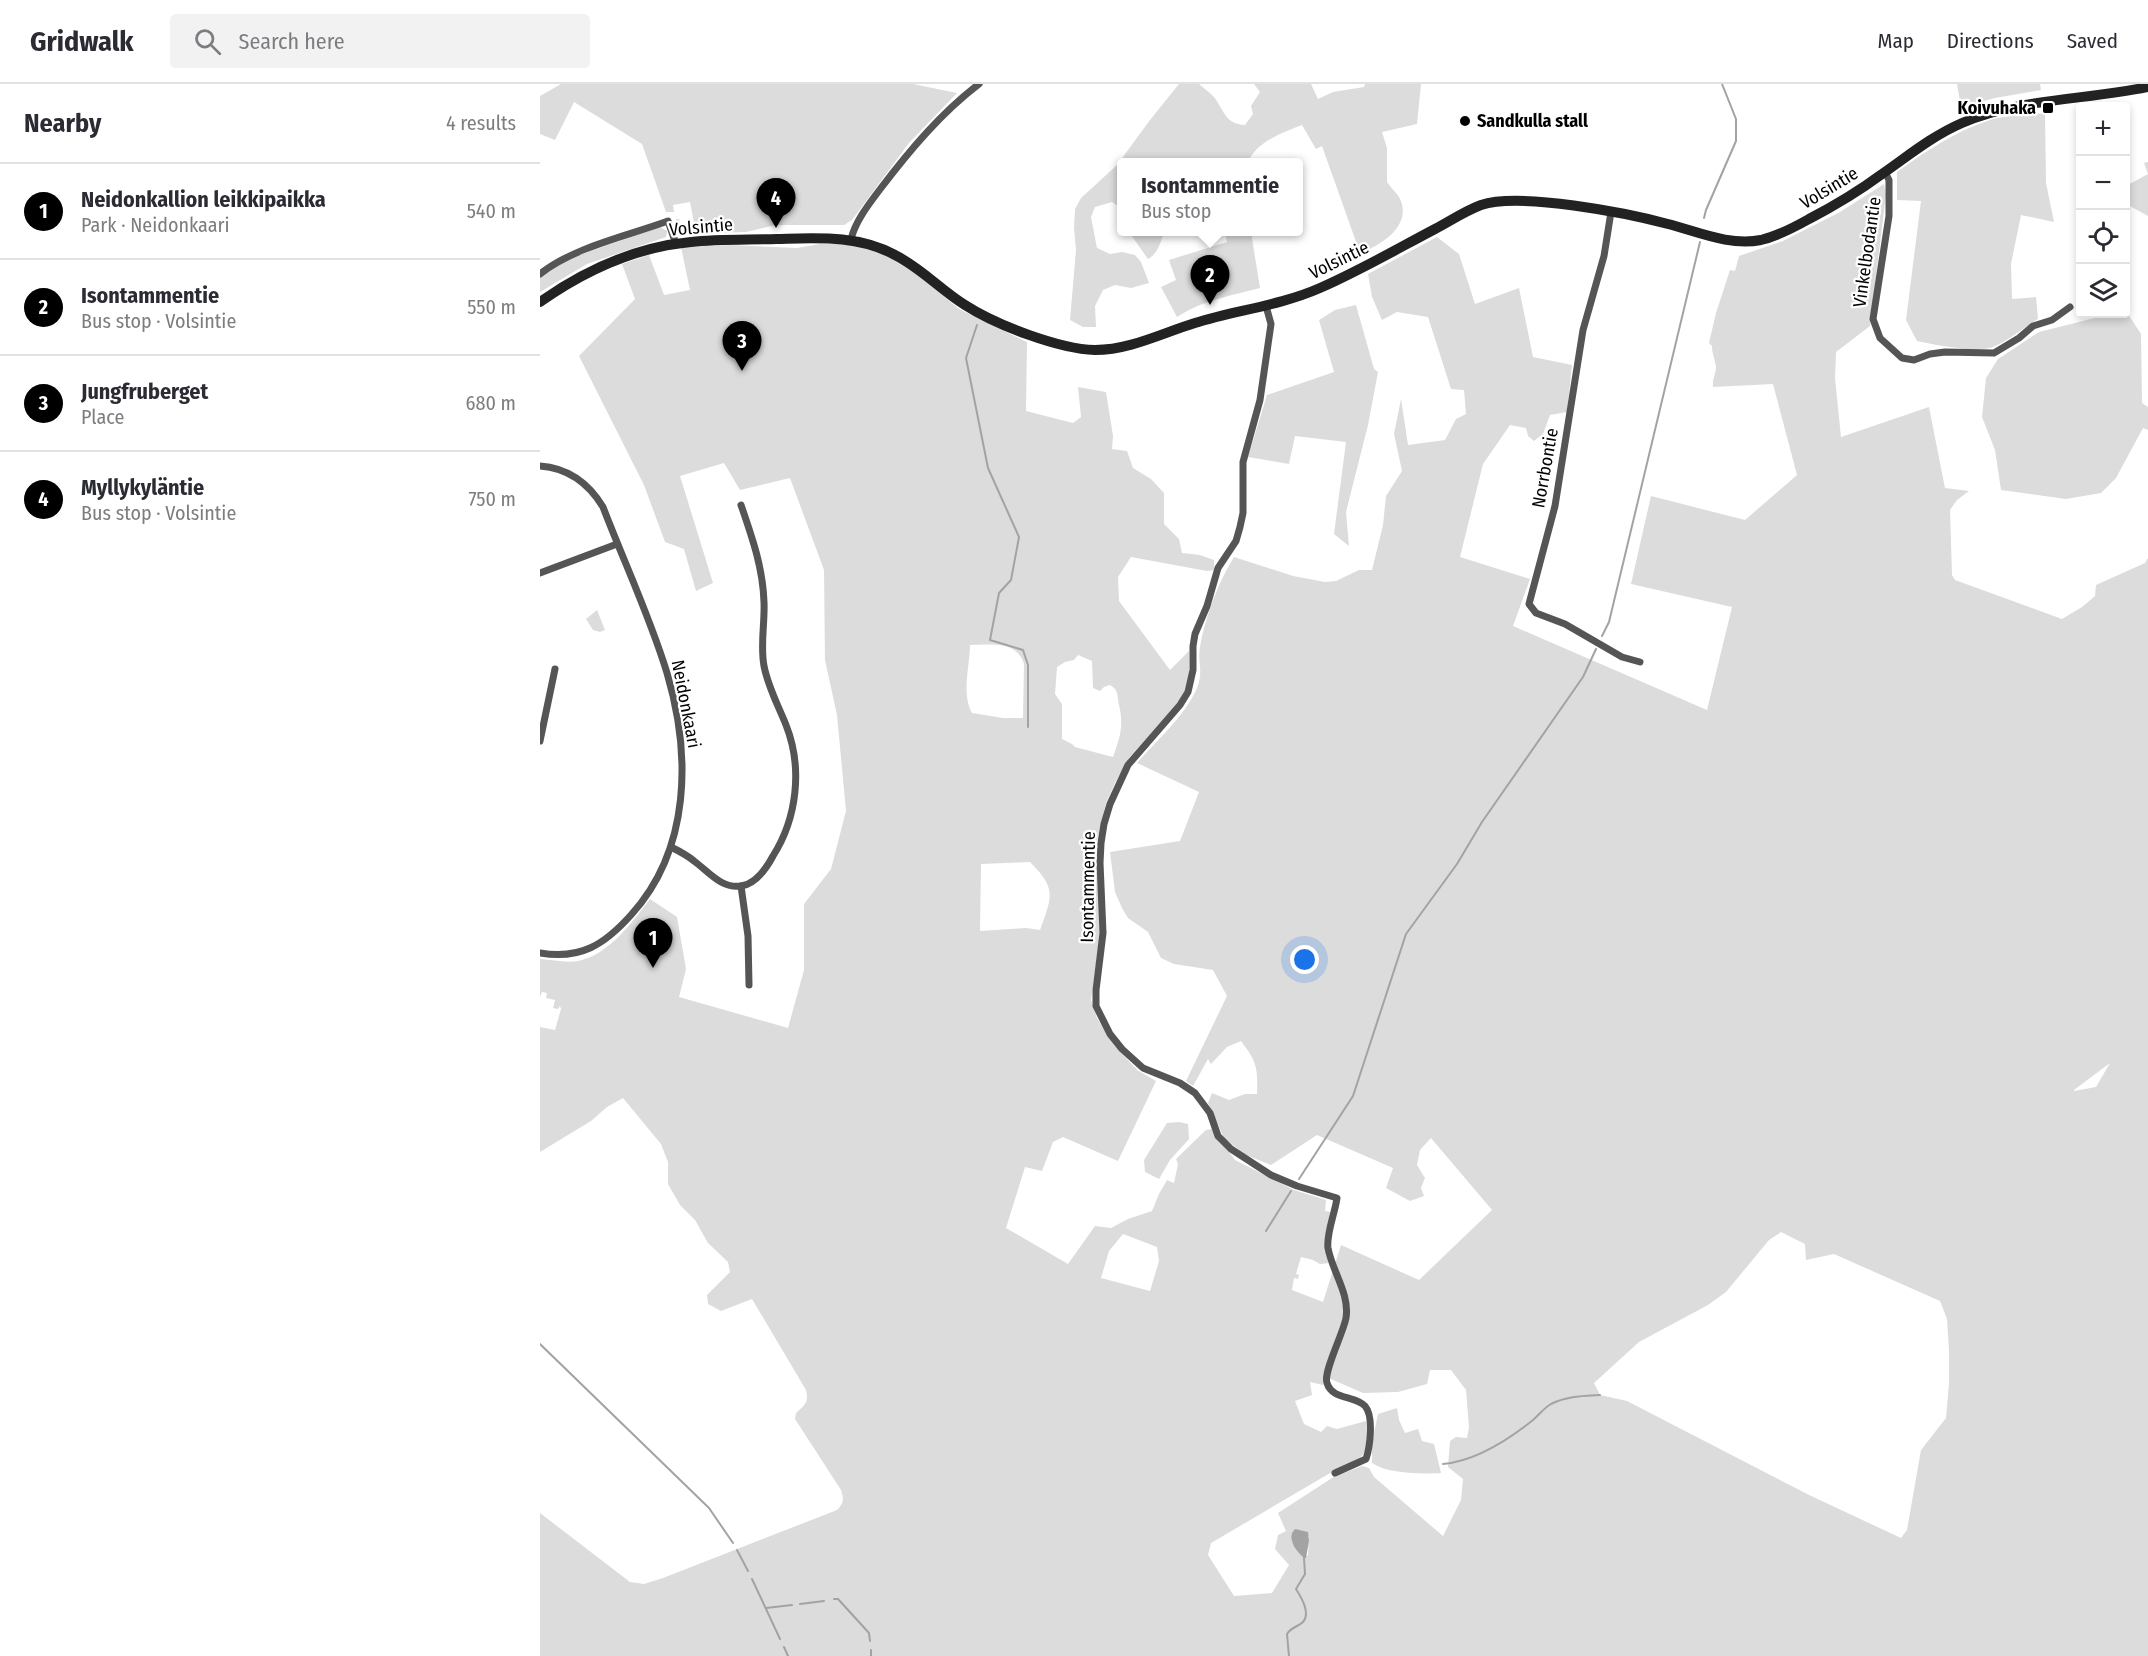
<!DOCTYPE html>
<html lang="en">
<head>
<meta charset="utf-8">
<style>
  :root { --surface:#fff; --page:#f2f2f3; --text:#2b2b33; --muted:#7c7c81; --line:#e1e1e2; --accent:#000 }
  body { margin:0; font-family:"Fira Sans Condensed",sans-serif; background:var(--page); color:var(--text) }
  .controls { position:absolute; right:18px; top:18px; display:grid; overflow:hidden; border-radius:6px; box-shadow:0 3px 9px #0003 }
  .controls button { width:54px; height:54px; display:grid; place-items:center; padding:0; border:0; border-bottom:2px solid var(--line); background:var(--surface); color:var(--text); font:30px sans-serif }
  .you { position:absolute; left:765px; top:876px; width:21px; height:21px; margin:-15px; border:4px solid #fff; border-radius:50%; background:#1a73e8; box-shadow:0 0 0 9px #1a73e833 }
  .badge { display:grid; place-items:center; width:39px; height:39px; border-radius:50%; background:var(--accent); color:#fff; font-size:20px; font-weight:700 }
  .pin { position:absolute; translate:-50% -50px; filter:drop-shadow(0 2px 3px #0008) }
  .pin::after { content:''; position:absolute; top:32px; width:21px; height:18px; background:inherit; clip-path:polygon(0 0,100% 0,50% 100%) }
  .popup { position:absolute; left:577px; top:74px; width:186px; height:78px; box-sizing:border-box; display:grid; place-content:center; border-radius:6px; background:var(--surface); filter:drop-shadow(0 2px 4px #0005); font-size:20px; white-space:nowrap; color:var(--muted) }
  .popup b { font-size:22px; color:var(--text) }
  .popup::after { content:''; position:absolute; left:50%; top:100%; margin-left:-12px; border:12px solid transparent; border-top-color:var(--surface) }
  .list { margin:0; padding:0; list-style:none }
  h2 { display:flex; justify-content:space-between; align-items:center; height:78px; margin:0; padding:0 24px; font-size:26px }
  h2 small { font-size:20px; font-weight:400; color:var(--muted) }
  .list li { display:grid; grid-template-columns:39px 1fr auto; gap:18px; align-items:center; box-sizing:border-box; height:96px; padding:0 24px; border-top:2px solid var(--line) }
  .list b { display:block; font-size:22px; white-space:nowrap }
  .list p { margin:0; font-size:20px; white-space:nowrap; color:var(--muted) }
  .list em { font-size:20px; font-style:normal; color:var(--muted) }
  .icon { flex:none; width:33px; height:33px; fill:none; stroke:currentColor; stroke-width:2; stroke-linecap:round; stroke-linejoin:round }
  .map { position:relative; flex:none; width:1608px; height:1572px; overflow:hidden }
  header { display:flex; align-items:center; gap:36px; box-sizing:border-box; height:84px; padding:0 30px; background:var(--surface); border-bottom:2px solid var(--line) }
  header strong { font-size:28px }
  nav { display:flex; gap:33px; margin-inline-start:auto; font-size:21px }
  .search { width:420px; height:54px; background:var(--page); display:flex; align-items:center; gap:15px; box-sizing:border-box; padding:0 21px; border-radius:6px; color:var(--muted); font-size:22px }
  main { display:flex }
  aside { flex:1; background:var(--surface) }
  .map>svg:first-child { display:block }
  .green { fill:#dcdcdc; fill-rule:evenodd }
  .water { fill:#a3a3a3 }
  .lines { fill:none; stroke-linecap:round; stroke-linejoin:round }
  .stream { stroke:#a3a3a3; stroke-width:2 }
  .street { stroke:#555; stroke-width:7 }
  .secondary { stroke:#222; stroke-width:10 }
  .poi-dot { fill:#000; stroke:#fff; stroke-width:2 }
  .labels { text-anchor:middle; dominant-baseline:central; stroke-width:4.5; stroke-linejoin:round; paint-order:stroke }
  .poi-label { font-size:18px; font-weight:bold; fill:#000; stroke:#fff; text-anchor:end }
  .street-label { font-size:18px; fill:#000; stroke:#fff }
</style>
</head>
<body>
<header>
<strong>Gridwalk</strong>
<div class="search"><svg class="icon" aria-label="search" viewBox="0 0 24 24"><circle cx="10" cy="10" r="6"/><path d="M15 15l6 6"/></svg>Search here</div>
<nav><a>Map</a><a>Directions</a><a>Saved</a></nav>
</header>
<main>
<aside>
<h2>Nearby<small>4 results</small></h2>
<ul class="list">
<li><span class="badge">1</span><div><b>Neidonkallion leikkipaikka</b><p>Park · Neidonkaari</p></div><em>540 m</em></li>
<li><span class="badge">2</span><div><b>Isontammentie</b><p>Bus stop · Volsintie</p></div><em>550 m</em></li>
<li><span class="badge">3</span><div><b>Jungfruberget</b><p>Place</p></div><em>680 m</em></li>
<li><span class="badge">4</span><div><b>Myllykyläntie</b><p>Bus stop · Volsintie</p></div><em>750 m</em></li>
</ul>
</aside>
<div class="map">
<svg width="1608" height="1572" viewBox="0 0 1608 1572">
  <rect width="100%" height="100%" fill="#fff"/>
  <!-- green -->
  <g class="green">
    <polygon points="21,0 373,0 417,9 369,59 312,136 304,141 235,141 206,148 141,150 136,135 139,135 141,142 154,139 150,118 133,121 134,128 126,128 102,60 34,18 15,56 0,50 0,12"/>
    <path d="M639 0H659C664 4 669 8 674 13 684 26 685 40 705 41L713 30 711 22 720 8 714 0H771L778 15 793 8 824 3 825 0H881L877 40 842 48 847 64V98C850 103 856 108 859 113 874 140 842 161 820 169L782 62 776 65 762 41C742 49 717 57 708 78L582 79 581 124 572 118 555 123 551 133 557 164 570 170 582 168 595 171 601 178 609 199 591 204 575 201 563 206 555 222 556 243H543L530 236 536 166 534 144 535 125 541 114 577 81 610 36Z"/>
    <polygon points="1417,0 1500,0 1501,6 1455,14 1421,23"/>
    <path d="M1505 29 1506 99 1514 138 1481 131 1471 180 1472 215 1496 213 1498 235C1483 244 1468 257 1453 263 1435 269 1396 261 1377 257L1366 236 1381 117 1357 116V88C1386 67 1416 47 1450 36 1467 31 1488 31 1505 29Z"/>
    <polygon points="1608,78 1608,132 1586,120 1586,102 1608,90 1604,79"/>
    <path d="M1344 100 1346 110 1330 242 1296 268 1295 294 1301 353 1389 323 1405 404 1429 407 1417 416 1410 426 1412 491 1415 496 1522 535 1542 523 1555 512 1556 501 1605 479 1608 474V1572H0V1429L90 1498 104 1500 123 1494 297 1426C304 1419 304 1415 301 1406L255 1335 256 1329C265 1321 269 1318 266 1306L212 1215 181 1227 168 1220 167 1211 190 1188 188 1178 168 1159 155 1136 140 1121 128 1100V1078L121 1060 83 1014 67 1023 51 1037 0 1068V943L15 946 21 925 20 922 18 925 13 924 15 916 6 914 7 909 2 908 0 913V875C12 876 27 879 38 877 69 871 92 838 110 815L137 833 146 885 139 913 248 944 264 886V820L291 785 306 727 297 631 285 576 284 486 250 394 200 406 184 379 140 392 173 499 156 507 144 465 125 458 104 401 39 272 95 215 82 180 109 171 124 211 150 206 141 163 191 161 257 164 280 160H308L334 166 353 174 377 190 419 225 487 258 486 327 533 339 541 333 538 303 566 308 573 352 572 365 587 367 593 384 611 395 624 409V440L639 455 642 469 660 471 674 476V486L667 487 591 473 578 493 579 517 630 586 649 567V594L646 605 639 617 589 674 575 699 566 719 556 761 560 849 551 916 557 934 574 961 597 986 616 997 578 1077 523 1053 513 1058 502 1087 485 1083 466 1144 528 1180 555 1142 571 1144 588 1135 612 1127 619 1110 627 1096 634 1099 638 1080 636 1075 666 1046 672 1045 695 1076 754 1106 786 1116 785 1127 790 1128 789 1140 790 1179 780 1180 773 1176 761 1173 756 1190 759 1191 758 1195 754 1194 752 1206 783 1218 801 1161 879 1196 952 1126 891 1054 880 1066 877 1081 885 1094 881 1104 884 1112 870 1117 846 1104 853 1084 777 1051 731 1081 706 1071 684 1054 668 1019 672 1009 689 1016 705 1010H717C718 984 717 978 701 957L687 963 671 980 668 975 653 1002 646 997 687 912 673 886 634 880 621 874 608 848 588 834 582 824 575 808 570 768 640 757 659 708 597 679C617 656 645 632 657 604 664 586 657 578 660 563 665 533 678 499 694 473L753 492 785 498 796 497 819 486H832L843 441 846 412 862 387 854 350 861 315 868 361 905 356 916 335 926 330 924 306 911 305 888 233 857 228 842 236 832 213 828 190 897 153 919 170 935 220 979 204 993 273 1032 281 1027 328 1010 331 1003 350 994 357 988 352 986 344 970 341 943 380 920 473 990 495 973 542 1167 626 1192 523 1091 500 1111 412 1205 436 1257 391 1233 300 1173 303C1172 295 1176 290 1176 283 1175 275 1172 270 1172 262L1169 259 1176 229 1190 186 1195 187 1199 172 1243 157 1300 128ZM430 561C450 561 477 556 484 580L483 634H463L432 629C421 609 430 582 430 561ZM538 571 552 577 553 604 560 607 564 603 570 601C579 606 577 612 579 621 584 642 580 653 573 673L535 663 532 660 522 655V620L515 610 517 583 525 578 534 576ZM490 778C517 805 512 812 500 846L486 844 440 847 441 780ZM1570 979 1556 1003 1534 1007V1006ZM1241 1148 1265 1160 1266 1176 1294 1170 1400 1217 1407 1235 1409 1267V1299L1406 1334 1381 1366 1367 1446 1361 1454 1269 1411 1087 1317 1060 1311 1054 1299 1099 1258 1168 1221 1186 1208 1229 1156ZM583 1150 617 1163 619 1177 610 1207 561 1194 569 1167ZM890 1286H911L926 1306 929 1343 927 1354 916 1353 910 1357 908 1383 923 1395 921 1416 903 1452 834 1393 829 1384 822 1382 792 1394 738 1429 746 1447 738 1451 735 1465 749 1481 732 1509 694 1512 668 1471 671 1459 797 1385C828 1373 828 1370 826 1337L797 1345 787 1342 781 1348 764 1340 755 1317 772 1311 770 1298 783 1301 784 1292 823 1309 858 1308 887 1300ZM769 1452 768 1471 764 1474 752 1458Z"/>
    <polygon points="120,143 127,147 126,153 47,180 0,208 0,193 22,177"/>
    <path d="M589 148H624C621 157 618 170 608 175Z"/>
    <path d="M685 148H711L720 204C690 212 663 216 637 233L621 203 636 196 629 176 687 158Z"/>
    <polygon points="816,221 834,285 838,288 828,341 806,428 809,462 794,450 806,358 755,352 749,380 708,373 727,311 794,288 779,236 795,226"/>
    <polygon points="1586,227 1601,250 1602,319 1608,323 1608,346 1603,344 1576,394 1561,409 1526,415 1461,406 1455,366 1442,333 1446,294 1458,275 1499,248 1571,230 1586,230"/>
    <polygon points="57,526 65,546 60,548 53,546 46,535"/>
    <polygon points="639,1038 648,1040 649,1055 630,1076 619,1095 605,1088 604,1076 627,1039"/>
    <path d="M857 1324 859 1336 865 1349 878 1345 882 1357 894 1360 901 1389C881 1390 848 1390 832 1379V1359L838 1330Z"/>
  </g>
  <!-- water -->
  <path class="water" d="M755 1445 768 1448 769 1457 766 1474H764C757 1468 749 1458 752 1449Z"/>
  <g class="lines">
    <!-- stream -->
    <g class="stream">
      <polyline points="1164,134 1166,126 1196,57 1196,35 1182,0"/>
      <polyline points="437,241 426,274 448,384 479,453 471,496 459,509 450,556 483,566 488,581 488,643"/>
      <polyline points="1062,552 1069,538 1160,158"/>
      <polyline points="759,1095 813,1012 866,850 917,780 942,738 1043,593 1056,565"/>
      <polyline points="726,1147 751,1107"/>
      <polyline points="0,1260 169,1424 193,1459"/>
      <path d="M903 1380C935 1377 968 1356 993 1336 999 1331 1004 1324 1011 1320 1027 1312 1042 1312 1060 1311"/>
      <polyline points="197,1466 208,1487"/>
      <polyline points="212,1495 240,1555"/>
      <polyline points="294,1515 298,1515 329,1549 330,1557"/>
      <polyline points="260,1520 284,1517"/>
      <polyline points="226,1524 252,1521"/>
      <polyline points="244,1563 248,1572"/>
      <polyline points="331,1566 331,1572"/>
      <path d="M749 1572 747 1550C751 1543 758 1543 763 1538 771 1529 761 1513 756 1505L765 1490 764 1474"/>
    </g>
    <!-- street -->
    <g class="street">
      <polyline points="1345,88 1349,96 1349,132 1333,235 1340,254 1362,274 1374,276 1390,270 1405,268 1454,269 1479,254 1493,242 1512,236 1530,223"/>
      <polyline points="1071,128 1064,172 1043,246 1015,422 989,520 996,529 1025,540 1082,573 1100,578"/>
      <path d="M311 155C316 136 329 120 341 104 370 66 401 29 439 0"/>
      <path d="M0 190C34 163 87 152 128 137L136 160"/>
      <path d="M726 222 731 240 720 316 703 378V429L700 443 696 457 678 484 667 522 655 550 653 562V586L648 608 640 621 588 681 570 720 564 740 561 759 560 779 563 849 556 906V922L570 950 582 965 603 984 640 999 655 1009 670 1029 678 1052 691 1065 731 1091 757 1102 797 1114C795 1129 786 1150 788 1164 792 1187 810 1210 806 1234 803 1250 783 1288 787 1299 792 1316 815 1311 825 1322 834 1332 830 1363 826 1375L795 1389"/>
      <path d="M0 382C28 384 49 400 63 423 84 478 110 533 127 589 151 670 151 765 91 831 65 860 41 876 0 869"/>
      <polyline points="0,489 77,460"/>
      <polyline points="0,657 15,585"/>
      <path d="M131 763C139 767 147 771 154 777 168 787 181 805 201 802 216 800 226 785 233 772 257 734 263 684 246 641 238 621 228 603 224 582 220 561 225 539 224 518 223 484 212 453 201 421"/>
      <polyline points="201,802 208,852 209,901"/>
    </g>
    <!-- secondary -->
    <path class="secondary" d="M0 218C44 187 96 163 151 158 179 155 209 156 237 155 278 154 318 151 355 171 381 184 401 206 425 221 456 241 519 265 555 266 590 266 622 249 655 239 696 226 739 222 780 204 819 187 857 165 895 145 910 137 925 127 941 121 980 108 1087 129 1128 140 1159 148 1189 162 1221 156 1238 152 1253 144 1269 135 1294 122 1319 107 1342 90 1368 72 1392 52 1422 39 1480 14 1547 16 1608 3"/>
  </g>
  <!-- markers -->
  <g class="poi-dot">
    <rect x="1502" y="18" width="12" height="12" rx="3"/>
    <circle cx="925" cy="37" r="6"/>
  </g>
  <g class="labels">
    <!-- poi labels -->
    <g class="poi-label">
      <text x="1496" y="24">Koivuhaka</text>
      <text x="937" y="37" text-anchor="start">Sandkulla stall</text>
    </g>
    <!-- street labels -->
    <g class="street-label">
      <text transform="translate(1289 104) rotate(-31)">Volsintie</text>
      <text transform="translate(161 143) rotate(-5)">Volsintie</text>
      <text transform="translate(1327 168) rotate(-82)">Vinkelbodantie</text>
      <text transform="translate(799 176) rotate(-26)">Volsintie</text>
      <text transform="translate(1005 384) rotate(-80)">Norrbontie</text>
      <text transform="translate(146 620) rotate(79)">Neidonkaari</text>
      <text transform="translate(548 803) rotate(-89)">Isontammentie</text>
    </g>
  </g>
</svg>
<div class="controls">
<button>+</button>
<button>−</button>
<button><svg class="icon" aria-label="locate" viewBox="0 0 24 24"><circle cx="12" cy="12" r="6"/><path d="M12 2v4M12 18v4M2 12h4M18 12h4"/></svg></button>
<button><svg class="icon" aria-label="layers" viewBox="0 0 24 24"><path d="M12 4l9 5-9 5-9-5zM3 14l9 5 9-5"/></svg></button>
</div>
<div class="you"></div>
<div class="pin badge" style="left:113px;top:884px">1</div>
<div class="pin badge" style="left:670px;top:221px">2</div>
<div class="popup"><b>Isontammentie</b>Bus stop</div>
<div class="pin badge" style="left:202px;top:287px">3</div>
<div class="pin badge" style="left:236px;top:144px">4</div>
</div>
</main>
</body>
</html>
